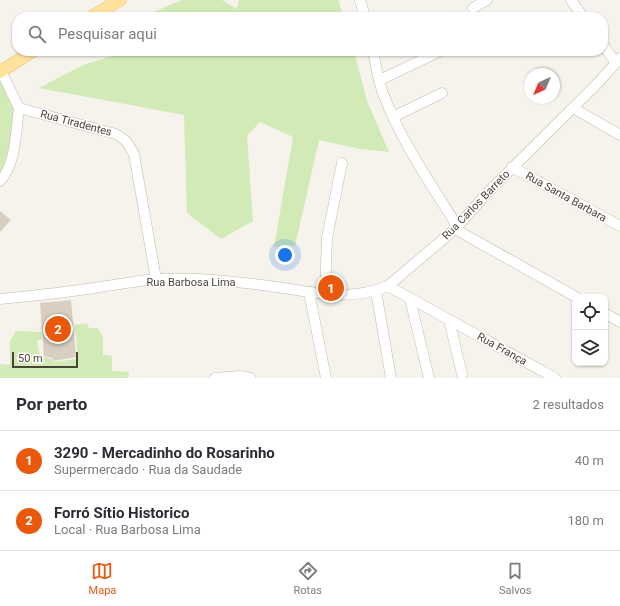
<!DOCTYPE html>
<html lang="pt">
<head>
<meta charset="utf-8">
<style>
  :root { --surface:#fff; --page:#f2f2f3; --text:#2b2b33; --muted:#7c7c81; --line:#e1e1e2; --accent:#ea580c }
  body { margin:0; font-family:Roboto,sans-serif; background:var(--page); color:var(--text) }
  .controls { position:absolute; right:12px; bottom:12px; display:grid; overflow:hidden; border-radius:8px; box-shadow:0 1px 3px #0004 }
  .controls button { width:36px; height:36px; display:grid; place-items:center; padding:0; border:0; border-bottom:1px solid var(--line); background:var(--surface); color:var(--text); font:20px sans-serif }
  .compass { position:absolute; left:524px; top:68px; width:36px; height:36px; border-radius:50%; background:var(--surface); box-shadow:0 1px 3px #0004; rotate:224deg }
  .scale { position:absolute; left:12px; bottom:10px; width:66px; box-sizing:border-box; padding-left:4px; border:2px solid #4b4439; border-top:0; font-size:11px; line-height:14px; white-space:nowrap; color:#4b4439; -webkit-text-stroke:3px #fff; paint-order:stroke }
  .you { position:absolute; left:285px; top:255px; width:14px; height:14px; margin:-10px; border:3px solid #fff; border-radius:50%; background:#1a73e8; box-shadow:0 0 0 6px #1a73e833 }
  .badge { display:grid; place-items:center; width:26px; height:26px; border-radius:50%; background:var(--accent); color:#fff; font-size:13px; font-weight:700 }
  .pin { position:absolute; translate:-50% -50%; border:2px solid #fff; box-shadow:0 1px 4px #0006 }
  .list { margin:0; padding:0; list-style:none }
  h2 { display:flex; justify-content:space-between; align-items:center; height:52px; margin:0; padding:0 16px; font-size:17px }
  h2 small { font-size:13px; font-weight:400; color:var(--muted) }
  .list li { display:grid; grid-template-columns:26px 1fr auto; gap:12px; align-items:center; box-sizing:border-box; height:60px; padding:0 16px; border-top:1px solid var(--line) }
  .list b { display:block; font-size:15px; white-space:nowrap }
  .list p { margin:0; font-size:13px; white-space:nowrap; color:var(--muted) }
  .list em { font-size:13px; font-style:normal; color:var(--muted) }
  .icon { flex:none; width:22px; height:22px; fill:none; stroke:currentColor; stroke-width:2; stroke-linecap:round; stroke-linejoin:round }
  .map { position:relative; flex:none; width:620px; height:378px; overflow:hidden }
  .search { position:absolute; background:var(--surface); box-shadow:0 1px 3px #0004; left:12px; right:12px; top:12px; height:44px; display:flex; align-items:center; gap:10px; box-sizing:border-box; padding:0 14px; border-radius:16px; color:var(--muted); font-size:15px }
  .sheet { height:172px; background:var(--surface) }
  nav { display:flex; justify-content:space-around; align-items:center; box-sizing:border-box; height:56px; border-top:1px solid var(--line); background:var(--surface); font-size:11px; color:var(--muted) }
  nav a { display:grid; justify-items:center; gap:2px }
  nav .on { color:var(--accent) }
  .map>svg:first-child { display:block }
  .green { fill:#d2eab5 }
  .building { fill:#d8cfc1 }
  .lines { fill:none; stroke-linecap:round; stroke-linejoin:round }
  .minor-casing { stroke:#c2bbae; stroke-width:11 }
  .major-casing { stroke:#e6c16a; stroke-width:13 }
  .minor { stroke:#fff; stroke-width:10 }
  .major { stroke:#ffe39c; stroke-width:12 }
  .labels { text-anchor:middle; dominant-baseline:central; stroke-width:3; stroke-linejoin:round; paint-order:stroke }
  .street-label { font-size:11px; fill:#4b4439; stroke:#fff }
</style>
</head>
<body>
<div class="map">
<svg width="620" height="378" viewBox="0 0 620 378">
  <rect width="100%" height="100%" fill="#f6f3ec"/>
  <!-- green -->
  <g class="green">
    <polygon points="182,0 222,0 237,9 239,0 338,0 344,17 142,17"/>
    <polygon points="128,51 354,51 367,101 389,152 360,149 319,140 295,246 274,247 293,137 260,122 247,136 253,221 221,239 187,213 184,115 39,88 83,65"/>
    <polygon points="0,80 16,101 12,155 0,181"/>
    <polygon points="87,323 89,328 98,328 103,337 103,355 112,356 112,371 129,372 128,378 0,378 0,364 10,365 10,341 16,331 41,332 42,339 37,341 40,355 51,359 54,362 78,359 75,325"/>
  </g>
  <!-- building -->
  <g class="building">
    <polygon points="0,211 11,220 0,232"/>
    <polygon points="71,300 76,357 53,361 52,358 44,356 40,303"/>
  </g>
  <g class="lines">
    <!-- minor casing -->
    <g class="minor-casing">
      <g id="minor">
        <polyline points="360,0 365,17"/>
        <polyline points="571,0 583,17"/>
        <polyline points="473,8 487,0"/>
        <polyline points="603,45 616,63"/>
        <path d="M373 51C376 65 378 82 384 96 401 140 428 180 454 221L455 229 576 297"/>
        <polyline points="1,71 19,108 116,134 126,141 134,154 156,279"/>
        <polyline points="380,80 438,52"/>
        <polyline points="573,108 620,135"/>
        <polyline points="393,117 442,93"/>
        <polyline points="512,167 620,226"/>
        <path d="M0 181C16 165 16 130 19 108"/>
        <polyline points="388,286 555,378"/>
        <polyline points="376,291 391,378"/>
        <polyline points="309,292 326,378"/>
        <polyline points="325,295 327,238 342,163"/>
        <path d="M0 299C31 296 62 293 94 288 114 285 136 281 157 279 194 277 232 281 269 286 311 291 346 303 388 286L455 229 489 191 598 83 620 58"/>
        <polyline points="410,299 429,378"/>
        <polyline points="605,313 620,322"/>
        <polyline points="449,320 462,374"/>
        <polyline points="215,378 240,376 250,378"/>
      </g>
    </g>
    <!-- major casing -->
    <g class="major-casing">
      <g id="major">
        <polyline points="91,17 120,0"/>
        <polyline points="0,72 33,51"/>
      </g>
    </g>
    <!-- minor -->
    <use href="#minor" class="minor"/>
    <!-- major -->
    <use href="#major" class="major"/>
  </g>
  <g class="labels">
    <!-- street labels -->
    <g class="street-label">
      <text transform="translate(76 123) rotate(15)">Rua Tiradentes</text>
      <text transform="translate(566 197) rotate(29)">Rua Santa Barbara</text>
      <text transform="translate(476 205) rotate(-46)">Rua Carlos Barreto</text>
      <text x="191" y="282">Rua Barbosa Lima</text>
      <text transform="translate(502 349) rotate(29)">Rua França</text>
    </g>
  </g>
</svg>
<div class="controls">
<button><svg class="icon" aria-label="locate" viewBox="0 0 24 24"><circle cx="12" cy="12" r="6"/><path d="M12 2v4M12 18v4M2 12h4M18 12h4"/></svg></button>
<button><svg class="icon" aria-label="layers" viewBox="0 0 24 24"><path d="M12 4l9 5-9 5-9-5zM3 14l9 5 9-5"/></svg></button>
</div>
<svg class="compass" viewBox="-18 -18 36 36"><path d="M0-13l5 13h-10z" fill="#e53935"/><path d="M0 13l5-13h-10z" fill="#7c7c81"/></svg>
<div class="scale">50 m</div>
<div class="you"></div>
<div class="pin badge" style="left:331px;top:288px">1</div>
<div class="pin badge" style="left:58px;top:329px">2</div>
<div class="search"><svg class="icon" aria-label="search" viewBox="0 0 24 24"><circle cx="10" cy="10" r="6"/><path d="M15 15l6 6"/></svg>Pesquisar aqui</div>
</div>
<section class="sheet">
<h2>Por perto<small>2 resultados</small></h2>
<ul class="list">
<li><span class="badge">1</span><div><b>3290 - Mercadinho do Rosarinho</b><p>Supermercado · Rua da Saudade</p></div><em>40 m</em></li>
<li><span class="badge">2</span><div><b>Forró Sítio Historico</b><p>Local · Rua Barbosa Lima</p></div><em>180 m</em></li>
</ul>
</section>
<nav>
<a class="on"><svg class="icon" aria-label="map" viewBox="0 0 24 24"><path d="M3 6l6-2 6 2 6-2v14l-6 2-6-2-6 2zM9 4v14M15 6v14"/></svg>Mapa</a>
<a><svg class="icon" aria-label="directions" viewBox="0 0 24 24"><path d="M12 3l9 9-9 9-9-9zM9 14v-3h6M13 9l2 2-2 2"/></svg>Rotas</a>
<a><svg class="icon" aria-label="saved" viewBox="0 0 24 24"><path d="M7 4h10v16l-5-4-5 4z"/></svg>Salvos</a>
</nav>
</body>
</html>
